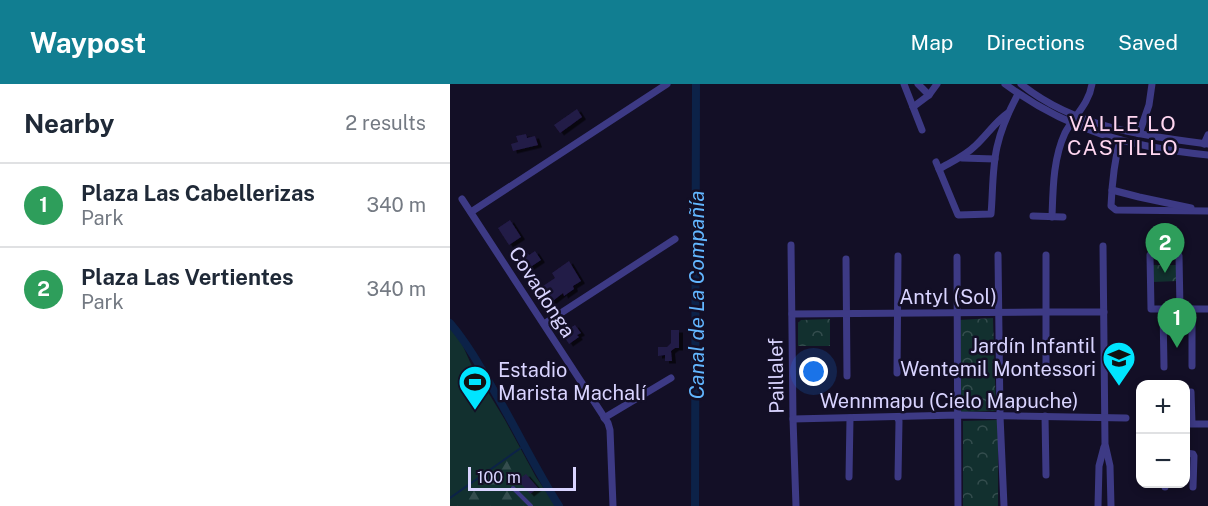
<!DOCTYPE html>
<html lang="en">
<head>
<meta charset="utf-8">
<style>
  :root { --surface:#fff; --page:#f6f6f7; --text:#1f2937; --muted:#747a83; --line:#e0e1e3; --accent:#117e91 }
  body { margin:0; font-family:"Public Sans",sans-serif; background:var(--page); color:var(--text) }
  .controls { position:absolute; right:18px; bottom:18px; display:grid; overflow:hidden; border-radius:12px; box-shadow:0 3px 9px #0003 }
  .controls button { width:54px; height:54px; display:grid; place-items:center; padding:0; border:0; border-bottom:2px solid var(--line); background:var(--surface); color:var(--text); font:30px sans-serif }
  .scale { position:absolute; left:18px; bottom:15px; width:108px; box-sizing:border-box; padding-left:6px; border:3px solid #d9d4ff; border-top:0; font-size:16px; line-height:21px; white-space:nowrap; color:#d9d4ff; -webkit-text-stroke:4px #130f26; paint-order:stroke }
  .you { position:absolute; left:364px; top:288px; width:21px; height:21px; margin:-15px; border:4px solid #fff; border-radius:50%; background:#1a73e8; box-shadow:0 0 0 9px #1a73e833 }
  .badge { display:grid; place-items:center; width:39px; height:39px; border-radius:50%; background:var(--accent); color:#fff; font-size:20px; font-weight:700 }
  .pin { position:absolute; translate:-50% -50px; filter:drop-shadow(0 2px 3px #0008) }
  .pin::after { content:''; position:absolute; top:32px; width:21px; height:18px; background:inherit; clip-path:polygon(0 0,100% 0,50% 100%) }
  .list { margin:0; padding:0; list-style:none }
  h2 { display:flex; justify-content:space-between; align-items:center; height:78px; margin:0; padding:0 24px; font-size:26px }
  h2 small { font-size:20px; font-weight:400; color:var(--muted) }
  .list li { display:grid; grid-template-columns:39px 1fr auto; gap:18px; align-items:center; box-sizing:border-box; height:84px; padding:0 24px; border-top:2px solid var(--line) }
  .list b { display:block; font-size:22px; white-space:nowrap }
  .list p { margin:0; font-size:20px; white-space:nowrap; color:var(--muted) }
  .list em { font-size:20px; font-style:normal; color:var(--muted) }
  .map { position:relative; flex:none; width:758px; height:422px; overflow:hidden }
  header { display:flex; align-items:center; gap:36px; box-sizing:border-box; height:84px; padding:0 30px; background:var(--accent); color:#fff }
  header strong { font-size:28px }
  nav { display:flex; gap:33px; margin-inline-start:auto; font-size:21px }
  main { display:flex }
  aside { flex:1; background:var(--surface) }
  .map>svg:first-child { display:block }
  .green { fill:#12302f }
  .forest { fill:url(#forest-firs) }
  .park { fill:url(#park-crowns) }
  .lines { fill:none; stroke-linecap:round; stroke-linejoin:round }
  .stream { stroke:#0c2248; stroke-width:2 }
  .canal { stroke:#0c2248; stroke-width:8 }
  .building { fill:#241b47; filter:url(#shadow) }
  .service { stroke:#3d3a85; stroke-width:4 }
  .minor { stroke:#3d3a85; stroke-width:7 }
  .labels { text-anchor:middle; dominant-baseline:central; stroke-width:5; stroke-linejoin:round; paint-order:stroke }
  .street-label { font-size:20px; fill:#d9d4ff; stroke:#130f26 }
  .poi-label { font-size:20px; fill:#d9d4ff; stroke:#130f26; text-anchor:end }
  .neighbourhood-label { font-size:21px; letter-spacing:1.5px; fill:#ffd6f0; stroke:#130f26 }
  .water-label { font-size:21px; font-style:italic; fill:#62b6ff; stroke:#130f26 }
</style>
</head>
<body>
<header>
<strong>Waypost</strong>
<nav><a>Map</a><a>Directions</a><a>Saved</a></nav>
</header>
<main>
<aside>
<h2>Nearby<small>2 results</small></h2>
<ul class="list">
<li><span class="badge" style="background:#2e9e5b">1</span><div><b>Plaza Las Cabellerizas</b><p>Park</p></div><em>340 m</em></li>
<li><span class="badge" style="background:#2e9e5b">2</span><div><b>Plaza Las Vertientes</b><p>Park</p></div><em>340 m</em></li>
</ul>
</aside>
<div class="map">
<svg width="758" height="422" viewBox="0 0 758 422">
  <defs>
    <pattern id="forest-firs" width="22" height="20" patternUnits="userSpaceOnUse" patternTransform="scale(1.5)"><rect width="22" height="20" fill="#12302f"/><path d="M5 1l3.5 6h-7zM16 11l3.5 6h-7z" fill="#344d4e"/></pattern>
    <pattern id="park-crowns" width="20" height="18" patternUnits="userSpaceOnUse" patternTransform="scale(1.5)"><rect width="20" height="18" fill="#12302f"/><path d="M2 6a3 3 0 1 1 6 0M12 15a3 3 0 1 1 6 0" fill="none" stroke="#344d4e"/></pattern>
    <filter id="shadow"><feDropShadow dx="4" dy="2.5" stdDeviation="0" flood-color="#0009"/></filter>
  </defs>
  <rect width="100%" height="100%" fill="#130f26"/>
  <!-- green -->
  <polygon class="green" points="0,241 8,251 21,280 55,336 86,393 106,422 0,422"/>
  <!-- forest -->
  <polygon class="forest" points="55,373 80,422 0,422 0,411"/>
  <!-- park -->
  <g class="park">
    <polygon points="703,181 727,181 727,197 703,198"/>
    <polygon points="543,234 546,327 510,328 509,236"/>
    <polygon points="380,235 380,262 348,262 348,239 351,236"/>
    <polygon points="548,336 548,422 513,422 513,337"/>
  </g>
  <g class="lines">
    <!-- stream -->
    <polyline class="stream" points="0,414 75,361"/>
    <!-- canal -->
    <g class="canal">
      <path d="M0 239C17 259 30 282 43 305 66 344 85 384 109 422"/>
      <polyline points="245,422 246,0"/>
    </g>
  </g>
  <!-- building -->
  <g class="building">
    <polygon points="127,25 132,33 110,49 104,41"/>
    <polygon points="76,50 77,54 85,52 88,61 63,67 61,60 68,58 66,52"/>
    <polygon points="60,136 71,153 59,161 48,144"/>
    <polygon points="76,167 79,171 85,167 91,176 76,186 68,174"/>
    <polygon points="119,177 131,197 123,202 124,205 114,212 113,209 94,224 88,215 98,209 93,202 105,194 102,189"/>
    <polygon points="125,241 131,249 127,251 129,253 119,260 112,249"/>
    <polygon points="221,246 229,246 229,264 225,264 221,267 222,277 215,277 215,271 208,272 208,263 217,263 221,259"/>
    <polygon points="76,390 88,404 80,410 68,396"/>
  </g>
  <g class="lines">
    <!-- service -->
    <polyline class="service" points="63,404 81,422"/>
    <!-- minor -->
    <g class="minor">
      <polyline points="454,0 472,46"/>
      <polyline points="468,0 479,11"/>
      <path d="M555 0C619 47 680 63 758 71"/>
      <path d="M571 0C624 43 693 52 758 60"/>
      <polyline points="463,23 479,11 487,0"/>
      <polyline points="689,50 699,21 702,0"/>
      <path d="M670 56C664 78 662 99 661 122L666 126 758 127"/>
      <polyline points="754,60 758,51"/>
      <polyline points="512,74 545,75"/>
      <path d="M486 78 508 131 541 130C543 108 542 85 547 63 551 45 559 27 568 10"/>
      <path d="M489 85C501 78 515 72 525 62 537 51 545 38 558 29"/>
      <polyline points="662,106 689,113 741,124"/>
      <polyline points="12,115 158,339 160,346 163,422"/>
      <polyline points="21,128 217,0"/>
      <polyline points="583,132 613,133"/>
      <path d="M602 133C603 105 603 75 615 49 624 32 639 20 642 0"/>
      <polyline points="341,161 343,335 346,422"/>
      <polyline points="653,162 655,360 660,382 661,422"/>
      <polyline points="548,171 550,332 554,422"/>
      <polyline points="700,171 701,225 758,225"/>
      <polyline points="729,172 730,225"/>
      <polyline points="507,173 508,422"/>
      <polyline points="396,175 397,292"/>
      <polyline points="713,225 714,283"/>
      <polyline points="342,230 595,228 654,228"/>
      <polyline points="94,240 225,155"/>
      <polyline points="655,281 677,282"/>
      <polyline points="742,282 742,225"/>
      <polyline points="447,289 448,172"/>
      <polyline points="596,291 596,171"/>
      <polyline points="741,308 742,339"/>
      <polyline points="595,332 596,391"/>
      <polyline points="447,333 449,337 448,393"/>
      <polyline points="154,334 221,294"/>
      <polyline points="343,335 508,331 676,334"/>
      <polyline points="736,340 758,340"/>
      <polyline points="736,369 743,370 744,372 743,403"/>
      <polyline points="399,393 400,334"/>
      <polyline points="715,403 715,400"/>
      <polyline points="648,422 649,382 654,363"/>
    </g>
  </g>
  <!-- icons -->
  <defs>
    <g id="school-pin" transform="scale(1.725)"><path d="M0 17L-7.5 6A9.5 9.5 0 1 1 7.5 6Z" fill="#00e5ff" stroke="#130f26"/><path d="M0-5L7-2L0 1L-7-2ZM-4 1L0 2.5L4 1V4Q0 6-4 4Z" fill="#111"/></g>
    <g id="stadium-pin" transform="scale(1.725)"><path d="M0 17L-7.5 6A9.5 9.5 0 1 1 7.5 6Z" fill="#00e5ff" stroke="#130f26"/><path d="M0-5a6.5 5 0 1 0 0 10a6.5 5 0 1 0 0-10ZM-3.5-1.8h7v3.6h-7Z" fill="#111"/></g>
  </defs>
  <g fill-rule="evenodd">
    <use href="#school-pin" x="669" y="274"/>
    <use href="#stadium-pin" x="25" y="298"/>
  </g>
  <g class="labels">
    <!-- street labels -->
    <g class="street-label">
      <text transform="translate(92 208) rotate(57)">Covadonga</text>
      <text x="498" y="213">Antyl (Sol)</text>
      <text transform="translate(326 292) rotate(-91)">Paillalef</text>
      <text x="499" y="317">Wennmapu (Cielo Mapuche)</text>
    </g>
    <!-- poi labels -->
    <g class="poi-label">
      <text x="646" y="262">Jardín Infantil<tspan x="646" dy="23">Wentemil Montessori</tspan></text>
      <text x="48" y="286" text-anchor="start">Estadio<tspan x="48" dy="23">Marista Machalí</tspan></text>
    </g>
    <!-- neighbourhood labels -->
    <g class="neighbourhood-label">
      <text x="673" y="39">VALLE LO<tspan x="673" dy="24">CASTILLO</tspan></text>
    </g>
    <!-- water labels -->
    <g class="water-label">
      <text transform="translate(246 211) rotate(-90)">Canal de La Compañía</text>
    </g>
  </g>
</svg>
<div class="controls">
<button>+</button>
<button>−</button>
</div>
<div class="scale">100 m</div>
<div class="you"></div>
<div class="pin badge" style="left:727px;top:264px;background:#2e9e5b">1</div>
<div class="pin badge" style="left:715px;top:189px;background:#2e9e5b">2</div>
</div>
</main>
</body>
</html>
